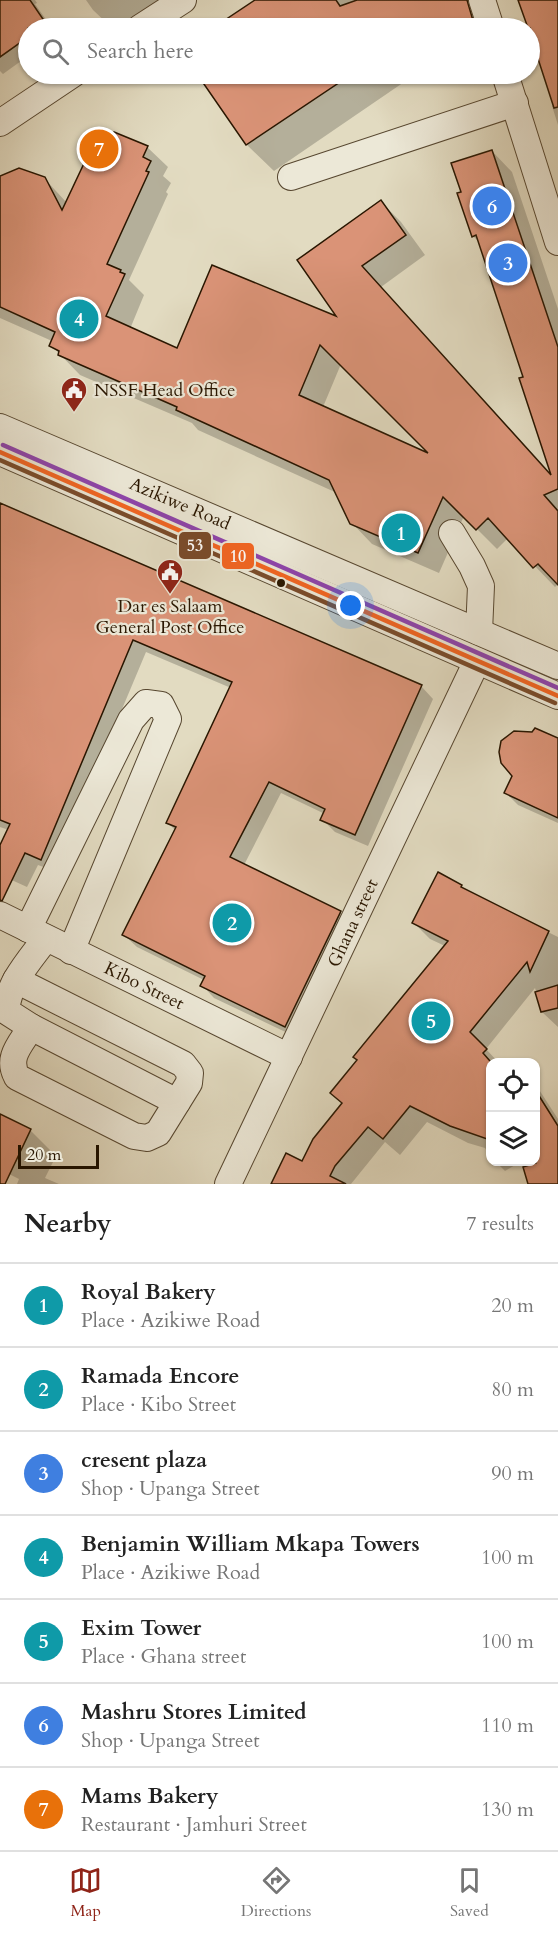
<!DOCTYPE html>
<html lang="en">
<head>
<meta charset="utf-8">
<style>
  :root { --surface:#fff; --page:#f6f6f6; --text:#222; --muted:#767676; --line:#e0e0e0; --accent:#8f2418 }
  body { margin:0; font-family:Cardo,serif; background:var(--page); color:var(--text) }
  .controls { position:absolute; right:18px; bottom:18px; display:grid; overflow:hidden; border-radius:12px; box-shadow:0 2px 4px #0004 }
  .controls button { width:54px; height:54px; display:grid; place-items:center; padding:0; border:0; border-bottom:2px solid var(--line); background:var(--surface); color:var(--text); font:30px sans-serif }
  .scale { position:absolute; left:18px; bottom:15px; width:81px; box-sizing:border-box; padding-left:6px; border:3px solid #291600; border-top:0; font-size:16px; line-height:21px; white-space:nowrap; color:#291600; -webkit-text-stroke:4px #ece8d7; paint-order:stroke }
  .you { position:absolute; left:351px; top:606px; width:21px; height:21px; margin:-15px; border:4px solid #fff; border-radius:50%; background:#1a73e8; box-shadow:0 0 0 9px #1a73e833 }
  .badge { display:grid; place-items:center; width:39px; height:39px; border-radius:50%; background:var(--accent); color:#fff; font-size:20px; font-weight:700 }
  .pin { position:absolute; translate:-50% -50%; border:3px solid #fff; box-shadow:0 2px 6px #0006 }
  .list { margin:0; padding:0; list-style:none }
  h2 { display:flex; justify-content:space-between; align-items:center; height:78px; margin:0; padding:0 24px; font-size:26px }
  h2 small { font-size:20px; font-weight:400; color:var(--muted) }
  .list li { display:grid; grid-template-columns:39px 1fr auto; gap:18px; align-items:center; box-sizing:border-box; height:84px; padding:0 24px; border-top:2px solid var(--line) }
  .list b { display:block; font-size:22px; white-space:nowrap }
  .list p { margin:0; font-size:20px; white-space:nowrap; color:var(--muted) }
  .list em { font-size:20px; font-style:normal; color:var(--muted) }
  .icon { flex:none; width:33px; height:33px; fill:none; stroke:currentColor; stroke-width:2; stroke-linecap:round; stroke-linejoin:round }
  .map { position:relative; flex:none; width:558px; height:1184px; overflow:hidden }
  .search { position:absolute; background:var(--surface); box-shadow:0 2px 4px #0004; left:18px; right:18px; top:18px; height:66px; display:flex; align-items:center; gap:15px; box-sizing:border-box; padding:0 21px; border-radius:33px; color:var(--muted); font-size:22px }
  .sheet { height:666px; background:var(--surface) }
  nav { display:flex; justify-content:space-around; align-items:center; box-sizing:border-box; height:84px; border-top:2px solid var(--line); background:var(--surface); font-size:16px; color:var(--muted) }
  nav a { display:grid; justify-items:center; gap:3px }
  nav .on { color:var(--accent) }
  .map>svg:first-child { display:block }
  .shadow { fill:#0003; fill-rule:evenodd }
  .building { fill:#da9377; stroke:#291600; stroke-width:1.5; fill-rule:evenodd }
  .lines { fill:none; stroke-linecap:round; stroke-linejoin:round }
  .minor-casing { stroke:#574730; stroke-width:28 }
  .minor { stroke:#ece8d7; stroke-width:26 }
  .bus-1-casing { stroke:#ece8d7; stroke-width:9 }
  .bus-2-casing { stroke:#ece8d7; stroke-width:9 }
  .bus-3-casing { stroke:#ece8d7; stroke-width:9 }
  .bus-1 { stroke:#f26522; stroke-width:4.5 }
  .bus-2 { stroke:#7a4b2a; stroke-width:4.5 }
  .bus-3 { stroke:#8e44ad; stroke-width:4.5 }
  .bus-dot { fill:#291600; stroke:#ece8d7; stroke-width:2 }
  .labels { text-anchor:middle; dominant-baseline:central; stroke-width:4.5; stroke-linejoin:round; paint-order:stroke }
  .poi-label { font-size:18px; fill:#291600; stroke:#ece8d7; text-anchor:start }
  .street-label { font-size:18px; fill:#291600; stroke:#ece8d7 }
  .line-badge { stroke:#ece8d7; stroke-width:2 }
  .badge-label { font-size:16px; text-anchor:middle; font-weight:bold; fill:#fff }
</style>
</head>
<body>
<div class="map">
<svg width="558" height="1184" viewBox="0 0 558 1184">
  <rect width="100%" height="100%" fill="#e2dbc1"/>
  <filter id="stains"><feTurbulence type="fractalNoise" baseFrequency=".00333" numOctaves="4"/><feColorMatrix values="0 0 0 0 .2 0 0 0 0 .09 0 0 0 0 .02 0 0 0 .5 -.17"/></filter>
  <radialGradient id="worn" r=".72"><stop offset=".6" stop-color="#630" stop-opacity="0"/><stop offset="1" stop-color="#630" stop-opacity=".3"/></radialGradient>
  <!-- shadow -->
  <g class="shadow">
    <polygon points="0,0 35,0 37,3 35,4 52,28 28,28 28,56 3,74 0,71"/>
    <polygon points="86,0 163,0 122,28 119,24 112,28 93,10"/>
    <polygon points="258,0 465,0 468,10 471,9 468,0 483,0 493,28 216,28"/>
    <polygon points="519,0 558,0 558,125 552,106 555,105"/>
    <polygon points="198,74 424,74 410,78 274,171 247,145"/>
    <path d="M109 145 147 147 168 167 163 176 171 183 166 192 168 194 129 280 144 295 130 329 178 350 341 319 381 202 401 222 425 255 381 287 554 477 525 378 480 243 473 236 463 193 492 151 512 172 558 309V584L555 587 508 538 497 549 464 516 439 573 372 544 352 523 337 493 198 430 192 423 80 375 51 345 52 341 0 318V178H44L67 203ZM341 364 434 458 323 407Z"/>
    <polygon points="0,505 421,686 433,699 368,846 335,832 322,819 325,814 281,793 244,865 340,912 353,925 298,1038 214,998 202,985 204,980 137,947 124,935 176,831 168,823 231,688 146,652 54,871 38,865 27,887 5,877 0,872 0,848 9,830 0,827"/>
    <polygon points="558,740 558,823 518,805 506,793"/>
    <polygon points="461,886 467,892 558,937 558,1027 542,1012 535,988 486,1049 498,1062 490,1062 490,1156 485,1148 468,1143 427,1122 400,1155 385,1142 351,1184 273,1184 302,1163 343,1104 445,946 430,939 414,923"/>
    <polygon points="536,1085 558,1119 558,1184 530,1184 523,1162 536,1162"/>
    <polygon points="0,1116 30,1130 56,1156 45,1178 59,1184 17,1184 19,1179 3,1171 0,1177"/>
    <polygon points="496,1162 520,1162 505,1171"/>
  </g>
  <!-- building -->
  <g class="building">
    <polygon points="0,0 30,0 47,25 41,28 28,28 28,37 0,57"/>
    <polygon points="255,0 336,0 340,6 357,0 467,0 474,24 458,28 213,28"/>
    <polygon points="518,0 558,0 558,107 554,108 530,34 530,28 528,28"/>
    <polygon points="197,74 352,74 246,145"/>
    <path d="M114 132 148 146 143 157 151 161 146 171 149 172 107 264 121 270 120 272 125 274 106 316 177 348 212 265 336 316 297 260 381 200 406 235 362 266 551 475 519 378 523 377 476 235 472 237 457 193 461 192 451 163 492 150 558 347V489L544 495 558 511V585L538 564 533 568 488 518 476 530 443 497 418 553 350 524 329 480 176 410 177 407 58 355 59 351 49 346 55 332 0 307V176L19 168 45 177 62 210 96 138 108 143ZM320 345 428 453 299 395Z"/>
    <polygon points="0,503 422,685 355,835 320,820 325,809 269,782 230,857 341,911 285,1027 200,986 205,976 122,935 176,827 166,823 232,682 133,640 41,860 25,853 2,901 0,900 0,845 10,824 0,820"/>
    <polygon points="535,728 558,738 558,818 504,793 512,776 501,763 499,752 501,741 514,731 532,732"/>
    <polygon points="438,872 462,885 461,887 549,931 530,972 527,962 470,1032 487,1049 483,1053 490,1061 490,1140 450,1126 410,1106 383,1139 368,1127 335,1166 330,1176 346,1184 271,1184 286,1153 302,1161 313,1139 342,1103 330,1093 357,1060 353,1057 448,941 412,923"/>
    <polygon points="558,985 558,1008 541,1012 535,992"/>
    <polygon points="536,1091 558,1126 558,1184 528,1184 523,1167 536,1163"/>
    <polygon points="0,1114 31,1129 5,1184 0,1184"/>
  </g>
  <g class="lines">
    <!-- minor casing -->
    <g class="minor-casing">
      <g id="minor">
        <polyline points="482,0 491,28"/>
        <polyline points="140,28 183,0"/>
        <polyline points="505,74 558,242"/>
        <polyline points="0,123 73,74"/>
        <polyline points="291,177 515,103"/>
        <polyline points="0,427 558,666"/>
        <polyline points="0,452 558,696"/>
        <polyline points="452,533 472,566 481,586 479,632"/>
        <polyline points="0,915 289,1057"/>
        <polyline points="28,929 131,720 146,703 161,705 168,719 71,951"/>
        <path d="M46 938C30 960 8 983 6 1011L31 1027 177 1102"/>
        <path d="M16 980 183 1064 190 1073 189 1083 158 1133 147 1138 134 1136 17 1077C6 1057 21 1044 31 1027"/>
        <polyline points="228,1184 477,661"/>
      </g>
    </g>
    <!-- minor -->
    <use href="#minor" class="minor"/>
    <!-- bus-1 casing -->
    <g class="bus-1-casing">
      <polyline id="bus-1" points="0,452 558,696"/>
    </g>
    <!-- bus-2 casing -->
    <g class="bus-2-casing">
      <polyline id="bus-2" points="0,460 555,703"/>
    </g>
    <!-- bus-3 casing -->
    <g class="bus-3-casing">
      <polyline id="bus-3" points="3,445 558,688"/>
    </g>
    <!-- bus-1 -->
    <use href="#bus-1" class="bus-1"/>
    <!-- bus-2 -->
    <use href="#bus-2" class="bus-2"/>
    <!-- bus-3 -->
    <use href="#bus-3" class="bus-3"/>
  </g>
  <!-- icons -->
  <defs>
    <g id="civic-pin" transform="scale(1.35)"><path d="M0 17L-7.5 6A9.5 9.5 0 1 1 7.5 6Z" fill="#8f2418" stroke="#ece8d7"/><path d="M-.6-6.5H3V-4.5H.6V-3L4-1V1h2V6H-6V1h2V-1L-.6-3ZM-1.2 2.5V6h2.4V2.5Z" fill="#fff"/></g>
  </defs>
  <g fill-rule="evenodd">
    <use href="#civic-pin" x="74" y="390"/>
    <use href="#civic-pin" x="170" y="572"/>
  </g>
  <!-- markers -->
  <circle class="bus-dot" cx="281" cy="583" r="5"/>
  <g class="labels">
    <!-- poi labels -->
    <g class="poi-label">
      <text x="94" y="390">NSSF Head Office</text>
      <text x="170" y="606" text-anchor="middle">Dar es Salaam<tspan x="170" dy="21">General Post Office</tspan></text>
    </g>
    <!-- street labels -->
    <g class="street-label">
      <text transform="translate(180 504) rotate(23)">Azikiwe Road</text>
      <text transform="translate(353 923) rotate(-65)">Ghana street</text>
      <text transform="translate(144 986) rotate(26)">Kibo Street</text>
    </g>
  </g>
  <g class="line-badge">
    <rect x="178" y="531" width="34" height="29" rx="6" fill="#7a4b2a"/>
    <rect x="221" y="542" width="34" height="28" rx="6" fill="#f26522"/>
  </g>
  <g class="badge-label">
    <text x="195" y="551">53</text>
    <text x="238" y="562">10</text>
  </g>
  <rect width="100%" height="100%" filter="url(#stains)"/>
  <rect width="100%" height="100%" fill="url(#worn)"/>
</svg>
<div class="controls">
<button><svg class="icon" aria-label="locate" viewBox="0 0 24 24"><circle cx="12" cy="12" r="6"/><path d="M12 2v4M12 18v4M2 12h4M18 12h4"/></svg></button>
<button><svg class="icon" aria-label="layers" viewBox="0 0 24 24"><path d="M12 4l9 5-9 5-9-5zM3 14l9 5 9-5"/></svg></button>
</div>
<div class="scale">20 m</div>
<div class="you"></div>
<div class="pin badge" style="left:401px;top:533px;background:#0f9aa8">1</div>
<div class="pin badge" style="left:232px;top:923px;background:#0f9aa8">2</div>
<div class="pin badge" style="left:508px;top:263px;background:#3f7fe0">3</div>
<div class="pin badge" style="left:79px;top:319px;background:#0f9aa8">4</div>
<div class="pin badge" style="left:431px;top:1021px;background:#0f9aa8">5</div>
<div class="pin badge" style="left:492px;top:206px;background:#3f7fe0">6</div>
<div class="pin badge" style="left:99px;top:149px;background:#e8710a">7</div>
<div class="search"><svg class="icon" aria-label="search" viewBox="0 0 24 24"><circle cx="10" cy="10" r="6"/><path d="M15 15l6 6"/></svg>Search here</div>
</div>
<section class="sheet">
<h2>Nearby<small>7 results</small></h2>
<ul class="list">
<li><span class="badge" style="background:#0f9aa8">1</span><div><b>Royal Bakery</b><p>Place · Azikiwe Road</p></div><em>20 m</em></li>
<li><span class="badge" style="background:#0f9aa8">2</span><div><b>Ramada Encore</b><p>Place · Kibo Street</p></div><em>80 m</em></li>
<li><span class="badge" style="background:#3f7fe0">3</span><div><b>cresent plaza</b><p>Shop · Upanga Street</p></div><em>90 m</em></li>
<li><span class="badge" style="background:#0f9aa8">4</span><div><b>Benjamin William Mkapa Towers</b><p>Place · Azikiwe Road</p></div><em>100 m</em></li>
<li><span class="badge" style="background:#0f9aa8">5</span><div><b>Exim Tower</b><p>Place · Ghana street</p></div><em>100 m</em></li>
<li><span class="badge" style="background:#3f7fe0">6</span><div><b>Mashru Stores Limited</b><p>Shop · Upanga Street</p></div><em>110 m</em></li>
<li><span class="badge" style="background:#e8710a">7</span><div><b>Mams Bakery</b><p>Restaurant · Jamhuri Street</p></div><em>130 m</em></li>
</ul>
</section>
<nav>
<a class="on"><svg class="icon" aria-label="map" viewBox="0 0 24 24"><path d="M3 6l6-2 6 2 6-2v14l-6 2-6-2-6 2zM9 4v14M15 6v14"/></svg>Map</a>
<a><svg class="icon" aria-label="directions" viewBox="0 0 24 24"><path d="M12 3l9 9-9 9-9-9zM9 14v-3h6M13 9l2 2-2 2"/></svg>Directions</a>
<a><svg class="icon" aria-label="saved" viewBox="0 0 24 24"><path d="M7 4h10v16l-5-4-5 4z"/></svg>Saved</a>
</nav>
</body>
</html>
